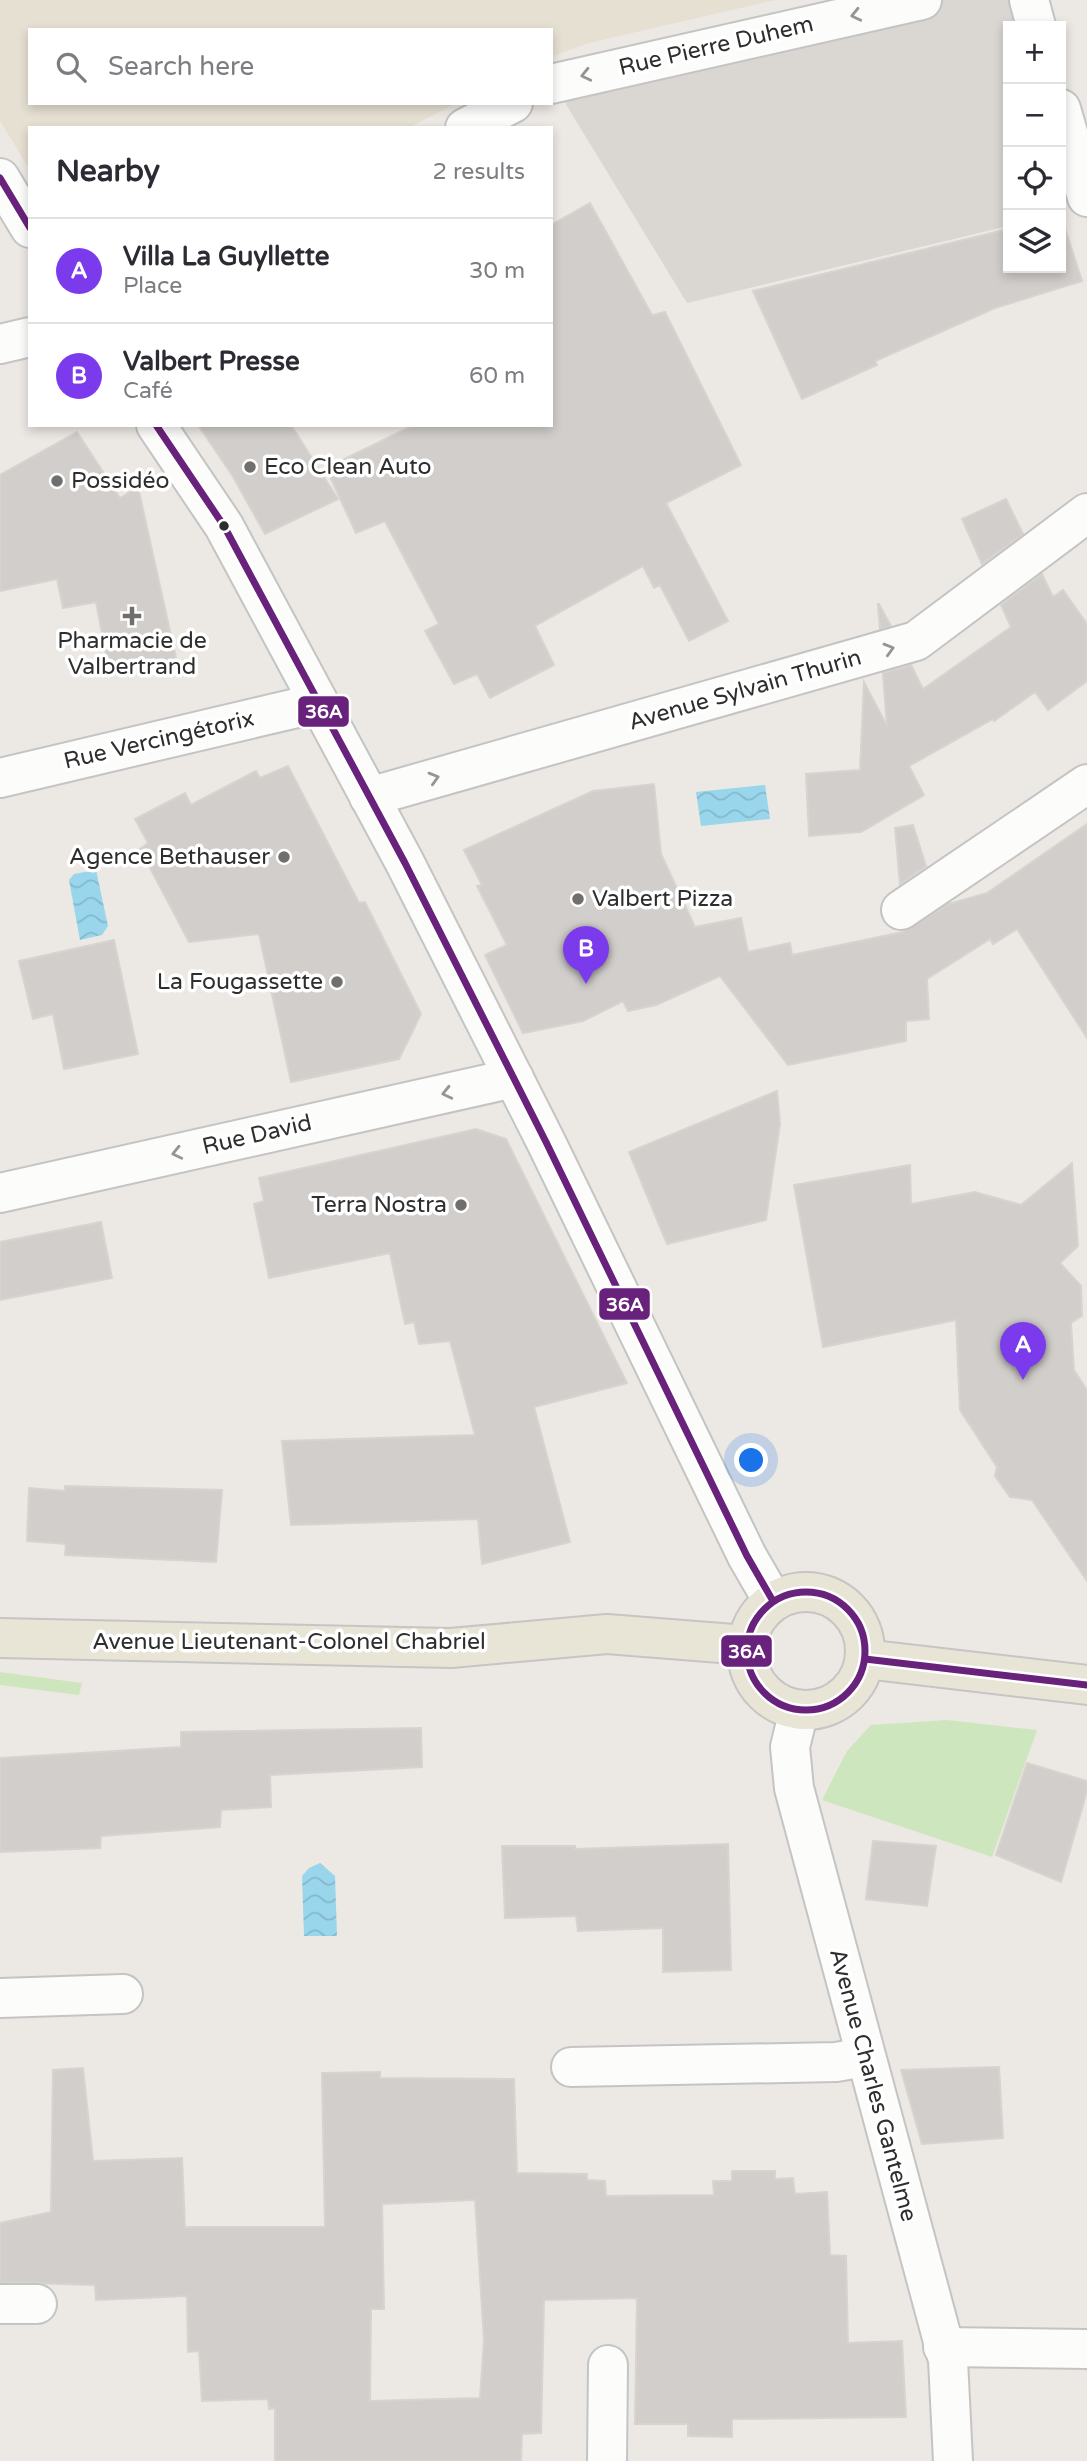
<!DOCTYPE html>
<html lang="en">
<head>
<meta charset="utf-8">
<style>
  :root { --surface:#fff; --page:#f2f2f3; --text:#2b2b33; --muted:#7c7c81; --line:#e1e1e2; --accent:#7c3aed }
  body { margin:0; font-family:"Varela Round",sans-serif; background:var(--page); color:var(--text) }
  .controls { position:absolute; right:21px; top:21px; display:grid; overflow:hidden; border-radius:0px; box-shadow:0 4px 10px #0003 }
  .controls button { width:63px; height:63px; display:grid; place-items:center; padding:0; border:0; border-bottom:2px solid var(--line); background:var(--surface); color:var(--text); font:35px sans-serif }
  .you { position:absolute; left:752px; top:1461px; width:24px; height:24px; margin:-18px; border:5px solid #fff; border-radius:50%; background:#1a73e8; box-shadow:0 0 0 10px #1a73e833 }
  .badge { display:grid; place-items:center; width:46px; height:46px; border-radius:50%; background:var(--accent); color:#fff; font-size:23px; font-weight:700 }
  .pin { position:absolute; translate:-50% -58px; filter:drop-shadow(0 2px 4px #0008) }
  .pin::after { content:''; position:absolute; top:37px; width:24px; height:21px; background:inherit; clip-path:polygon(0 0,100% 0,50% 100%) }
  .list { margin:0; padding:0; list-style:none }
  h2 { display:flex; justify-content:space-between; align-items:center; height:91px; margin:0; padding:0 28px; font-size:30px }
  h2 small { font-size:23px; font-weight:400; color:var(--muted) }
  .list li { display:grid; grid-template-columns:46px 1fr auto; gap:21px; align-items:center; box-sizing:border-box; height:105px; padding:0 28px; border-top:2px solid var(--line) }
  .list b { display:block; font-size:26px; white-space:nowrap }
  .list p { margin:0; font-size:23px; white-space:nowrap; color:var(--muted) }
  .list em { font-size:23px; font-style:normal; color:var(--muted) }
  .icon { flex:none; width:38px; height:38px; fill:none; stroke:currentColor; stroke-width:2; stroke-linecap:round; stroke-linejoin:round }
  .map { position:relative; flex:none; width:1087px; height:2461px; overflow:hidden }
  .search { position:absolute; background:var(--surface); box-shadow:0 4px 10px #0003; left:28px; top:28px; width:525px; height:77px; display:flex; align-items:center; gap:18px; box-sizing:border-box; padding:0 24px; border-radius:0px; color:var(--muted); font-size:26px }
  .panel { position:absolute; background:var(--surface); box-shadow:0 4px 10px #0003; left:28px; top:126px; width:525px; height:301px; border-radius:0px }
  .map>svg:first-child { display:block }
  .education { fill:#e6e0d3 }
  .grass { fill:#cee6be }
  .plaza { fill:#dad6d2 }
  .water { fill:url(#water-waves) }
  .building { fill:#d1cecb; stroke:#d7d4d0; stroke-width:2; fill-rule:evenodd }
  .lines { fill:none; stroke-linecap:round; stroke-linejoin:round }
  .minor-casing { stroke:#c5c4c5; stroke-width:42 }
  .major-casing { stroke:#c6c5c4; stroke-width:42 }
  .minor { stroke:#fcfcfb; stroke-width:38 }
  .major { stroke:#e8e4d6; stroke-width:38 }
  .bus-1-casing { stroke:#fff; stroke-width:12 }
  .bus-1 { stroke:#69227b; stroke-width:7 }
  .oneway { stroke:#959594 }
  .poi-dot { fill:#706f6e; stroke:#fff; stroke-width:2.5 }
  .bus-dot { fill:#2e2e2e; stroke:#fff; stroke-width:2.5 }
  .labels { text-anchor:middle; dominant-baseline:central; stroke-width:7; stroke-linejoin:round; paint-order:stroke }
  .street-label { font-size:23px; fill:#2e2e2e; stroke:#fff }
  .poi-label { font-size:23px; fill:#2e2e2e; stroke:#fff; text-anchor:start }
  .line-badge { stroke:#fff; stroke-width:2.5 }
  .badge-label { font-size:19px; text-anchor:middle; font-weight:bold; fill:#fff }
</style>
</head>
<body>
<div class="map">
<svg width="1087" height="2461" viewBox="0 0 1087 2461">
  <defs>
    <pattern id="water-waves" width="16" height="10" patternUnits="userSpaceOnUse" patternTransform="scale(1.75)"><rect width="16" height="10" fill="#99d6ec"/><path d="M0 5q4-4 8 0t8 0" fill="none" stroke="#84b8cb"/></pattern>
  </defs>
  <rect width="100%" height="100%" fill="#ece8e4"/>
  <!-- education -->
  <polygon class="education" points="0,0 775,0 589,43 551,57 551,30 30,30 30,103 457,103 408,128 30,128 30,170 0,121"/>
  <!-- grass -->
  <g class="grass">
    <polygon points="0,1672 82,1683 79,1695 0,1685"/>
    <polygon points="947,1720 1037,1730 992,1857 822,1800 847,1751 871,1725"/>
  </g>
  <!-- plaza -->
  <polygon class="plaza" points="922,0 1029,0 1036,26 1008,26 1008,226 687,303 553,83"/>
  <!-- water -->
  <g class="water">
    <polygon points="765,785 770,819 701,826 696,792"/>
    <polygon points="96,870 108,926 102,935 80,940 69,880 74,874"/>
    <polygon points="320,1863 335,1876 337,1936 304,1936 302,1876 309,1868"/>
  </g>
  <!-- building -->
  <g class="building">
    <polygon points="590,203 652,315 665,312 741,465 666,503 728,621 689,641 660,585 654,588 643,566 535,626 554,665 490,698 477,674 454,684 425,631 439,624 385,521 356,533 326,468 414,425 551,425 551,225"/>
    <polygon points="1061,216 1082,281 995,308 875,361 877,365 802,399 753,291 1008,229 1008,268 1061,268"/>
    <polygon points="198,425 291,425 338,499 265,534 232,475"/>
    <polygon points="77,432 120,498 138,487 176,658 172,659 174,663 110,675 96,602 63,608 57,579 0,591 0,475"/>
    <polygon points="1006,499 1023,534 982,564 962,519"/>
    <polygon points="1042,574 1053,597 1063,590 1087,624 1087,681 1048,710 1035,692 994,721 993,719 909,766 924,795 861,832 809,836 806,774 860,770 864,682 887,726 883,673 911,665 923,689 1011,627 1001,605"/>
    <polygon points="878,604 879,604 891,626 880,629"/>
    <polygon points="288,766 359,903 365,902 421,1014 399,1059 291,1082 259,934 189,942 140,849 148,843 135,819 185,793 191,805 256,771 260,778"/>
    <polygon points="654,784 661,854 695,927 741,918 748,952 790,943 792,955 903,932 949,904 987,893 1087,824 1087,1038 1017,929 993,944 990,939 927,979 929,1019 906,1021 906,1041 788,1065 720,976 656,1005 628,1011 623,1001 583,1021 523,1033 485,955 507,945 477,886 482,885 464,850 593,791"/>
    <polygon points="913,825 926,866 900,884 895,828"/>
    <polygon points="114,940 138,1054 64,1069 53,1014 33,1019 19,961"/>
    <polygon points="777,1091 780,1124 766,1220 667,1244 629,1152"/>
    <polygon points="476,1129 506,1139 627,1383 534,1407 570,1542 482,1564 478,1519 291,1525 282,1441 475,1435 450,1341 419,1344 414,1322 405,1324 390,1253 269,1278 254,1204 264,1201 259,1178"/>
    <polygon points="1072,1163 1078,1246 1060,1263 1081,1286 1082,1316 1071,1323 1074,1370 1087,1390 1087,1581 1032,1500 1010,1497 995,1476 997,1467 960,1410 956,1320 823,1347 794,1185 910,1165 911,1204 975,1192 1021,1205"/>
    <polygon points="101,1222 112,1278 0,1300 0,1242"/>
    <polygon points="65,1486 222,1490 216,1562 65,1555 66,1544 27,1541 29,1488 65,1491"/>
    <polygon points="421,1728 422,1767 270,1775 271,1807 221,1810 220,1827 101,1836 100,1848 0,1852 0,1758 181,1747 181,1732"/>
    <polygon points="1027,1763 1087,1781 1087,1791 1061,1882 996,1855"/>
    <polygon points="873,1841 936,1846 927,1906 866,1899"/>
    <polygon points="728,1844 731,1970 663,1972 663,1928 578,1931 576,1916 505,1918 502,1846 575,1846 575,1849"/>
    <polygon points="999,2067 1003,2138 922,2144 901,2070"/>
    <path d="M83 2068 93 2161 182 2158 185 2227H325L322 2073 380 2072V2078L514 2079 517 2173 587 2174V2180L605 2181 606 2196 714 2195 713 2181H732V2171H775V2179L793 2178 795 2194 827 2192 830 2255 846 2256 848 2343 902 2341 906 2417 732 2419V2437L688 2436V2424H635L637 2298 544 2300 541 2433 522 2434 521 2461H275V2408L269 2409 268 2399 202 2401 199 2351 188 2352 187 2296 96 2300 95 2285 0 2282V2223L51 2212 53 2070ZM475 2200 484 2340 480 2398 370 2401 371 2309H384L382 2204Z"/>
  </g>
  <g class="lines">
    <!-- minor casing -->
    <g class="minor-casing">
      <g id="minor">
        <polyline points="1029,0 1036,26"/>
        <polyline points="551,84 922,0"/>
        <polyline points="1061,109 1087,197"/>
        <polyline points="465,128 513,103"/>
        <polyline points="0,178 30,228"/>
        <polyline points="0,344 30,337"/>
        <polyline points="156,425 224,526 405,863 546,1142 747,1556 773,1601"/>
        <polyline points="0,778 318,703"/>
        <polyline points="369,797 916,641 1087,513"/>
        <polyline points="901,910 1087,784"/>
        <polyline points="0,1193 514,1078"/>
        <polyline points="799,1710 790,1747 794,1788 948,2360 953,2461"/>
        <polyline points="0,1998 123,1994"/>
        <polyline points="571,2067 836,2062 865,2057"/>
        <polyline points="0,2304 37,2304"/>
        <polyline points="943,2347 1087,2349"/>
        <polyline points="607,2461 608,2365"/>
      </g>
    </g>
    <!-- major casing -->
    <g class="major-casing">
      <g id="major">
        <circle cx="806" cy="1651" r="59"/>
        <polyline points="0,1638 451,1648 607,1634 746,1645"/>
        <polyline points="865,1659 1087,1685"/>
      </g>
    </g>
    <!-- minor -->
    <use href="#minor" class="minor"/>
    <!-- major -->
    <use href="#major" class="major"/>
    <!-- bus-1 casing -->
    <g class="bus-1-casing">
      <g id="bus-1">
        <polyline points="0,178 30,228"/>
        <polyline points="156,425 224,526 405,863 546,1142 747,1556 773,1601"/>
        <circle cx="806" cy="1651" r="59"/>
        <polyline points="865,1659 1087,1685"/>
      </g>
    </g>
    <!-- bus-1 -->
    <use href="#bus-1" class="bus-1"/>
  </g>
  <!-- one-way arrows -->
  <defs><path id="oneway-chevron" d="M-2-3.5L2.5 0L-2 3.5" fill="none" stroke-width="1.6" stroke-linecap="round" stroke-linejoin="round" transform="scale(1.75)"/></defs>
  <g class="oneway">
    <use href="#oneway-chevron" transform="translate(856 15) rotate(167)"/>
    <use href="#oneway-chevron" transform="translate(586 75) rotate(167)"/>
    <use href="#oneway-chevron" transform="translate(889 649) rotate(-16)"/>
    <use href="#oneway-chevron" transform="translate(434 778) rotate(-16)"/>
    <use href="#oneway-chevron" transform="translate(447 1093) rotate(167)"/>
    <use href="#oneway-chevron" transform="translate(177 1153) rotate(167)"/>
  </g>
  <!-- markers -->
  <g class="poi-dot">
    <circle cx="250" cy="467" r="7"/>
    <circle cx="57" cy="481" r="7"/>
    <path d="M128.5 605.5h7v7h7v7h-7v7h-7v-7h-7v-7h7z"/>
    <circle cx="284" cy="857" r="7"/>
    <circle cx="578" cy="899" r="7"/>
    <circle cx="337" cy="982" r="7"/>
    <circle cx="461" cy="1205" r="7"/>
  </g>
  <circle class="bus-dot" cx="224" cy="526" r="6"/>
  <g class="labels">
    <!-- street labels -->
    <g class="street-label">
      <text transform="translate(716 46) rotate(-13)">Rue Pierre Duhem</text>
      <text transform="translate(745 690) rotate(-16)">Avenue Sylvain Thurin</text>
      <text transform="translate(159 740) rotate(-13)">Rue Vercingétorix</text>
      <text transform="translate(257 1135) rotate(-13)">Rue David</text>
      <text x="289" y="1642">Avenue Lieutenant-Colonel Chabriel</text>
      <text transform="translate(873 2085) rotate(75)">Avenue Charles Gantelme</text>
    </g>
    <!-- poi labels -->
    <g class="poi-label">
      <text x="264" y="467">Eco Clean Auto</text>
      <text x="71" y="481">Possidéo</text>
      <text x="132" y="641" text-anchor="middle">Pharmacie de<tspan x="132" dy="26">Valbertrand</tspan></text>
      <text x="270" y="857" text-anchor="end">Agence Bethauser</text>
      <text x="592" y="899">Valbert Pizza</text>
      <text x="323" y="982" text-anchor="end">La Fougassette</text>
      <text x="447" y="1205" text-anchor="end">Terra Nostra</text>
    </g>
  </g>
  <g class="line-badge">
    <rect x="297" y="695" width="53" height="33" rx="7" fill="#69227b"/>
    <rect x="598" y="1287" width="53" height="34" rx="7" fill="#69227b"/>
    <rect x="720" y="1634" width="53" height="34" rx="7" fill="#69227b"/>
  </g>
  <g class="badge-label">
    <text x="324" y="718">36A</text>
    <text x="625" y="1311">36A</text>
    <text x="747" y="1658">36A</text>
  </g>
</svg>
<div class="controls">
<button>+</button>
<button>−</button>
<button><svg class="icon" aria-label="locate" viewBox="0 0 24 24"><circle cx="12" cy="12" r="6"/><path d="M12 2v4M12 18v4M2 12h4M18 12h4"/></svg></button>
<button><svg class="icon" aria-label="layers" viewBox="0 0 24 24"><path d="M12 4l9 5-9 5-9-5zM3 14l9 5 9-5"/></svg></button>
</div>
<div class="you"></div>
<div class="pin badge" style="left:1023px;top:1380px">A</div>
<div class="pin badge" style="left:586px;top:984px">B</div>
<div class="search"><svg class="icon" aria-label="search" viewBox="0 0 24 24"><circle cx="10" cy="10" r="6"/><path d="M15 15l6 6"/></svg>Search here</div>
<section class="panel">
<h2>Nearby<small>2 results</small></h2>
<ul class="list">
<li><span class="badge">A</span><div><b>Villa La Guyllette</b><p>Place</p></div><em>30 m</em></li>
<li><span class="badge">B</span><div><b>Valbert Presse</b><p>Café</p></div><em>60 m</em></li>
</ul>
</section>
</div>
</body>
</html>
